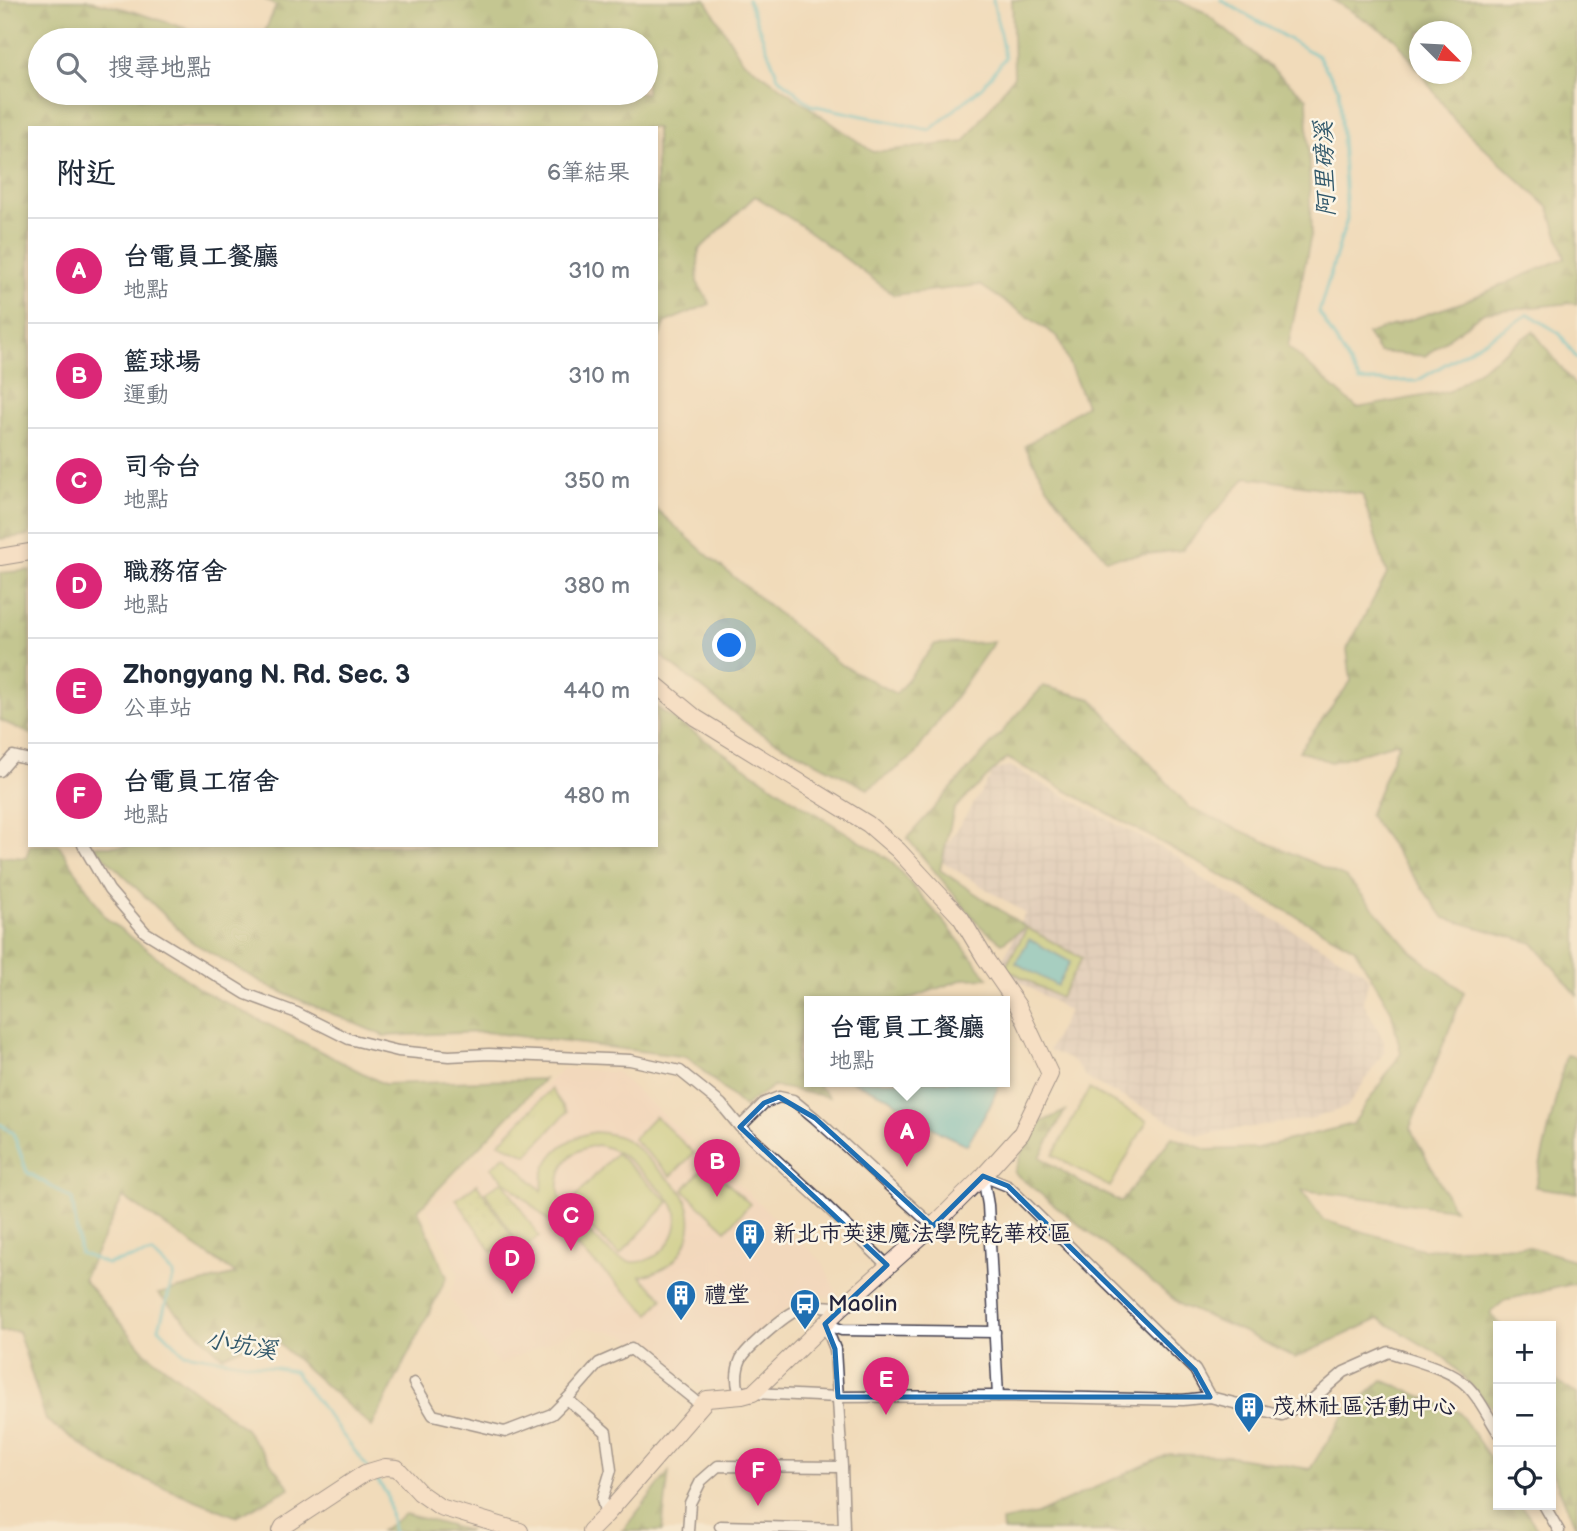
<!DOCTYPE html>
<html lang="zh-TW">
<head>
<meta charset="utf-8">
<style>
  :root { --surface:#fff; --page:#f2f2f3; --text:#1f2937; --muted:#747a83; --line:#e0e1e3; --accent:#db2777 }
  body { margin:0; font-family:"Balsamiq Sans","LXGW WenKai TC",sans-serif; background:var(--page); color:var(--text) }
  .controls { position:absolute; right:21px; bottom:21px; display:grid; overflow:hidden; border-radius:0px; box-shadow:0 4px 10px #0003 }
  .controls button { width:63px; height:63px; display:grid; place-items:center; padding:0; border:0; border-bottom:2px solid var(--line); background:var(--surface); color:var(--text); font:35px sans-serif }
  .compass { position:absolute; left:1409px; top:21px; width:63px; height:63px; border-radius:50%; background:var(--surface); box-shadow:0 4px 10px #0003; rotate:114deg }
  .you { position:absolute; left:730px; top:646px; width:24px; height:24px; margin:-18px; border:5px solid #fff; border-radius:50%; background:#1a73e8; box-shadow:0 0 0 10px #1a73e833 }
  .badge { display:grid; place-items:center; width:46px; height:46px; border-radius:50%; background:var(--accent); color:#fff; font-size:23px; font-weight:700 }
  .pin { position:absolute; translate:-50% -58px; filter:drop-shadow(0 2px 4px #0008) }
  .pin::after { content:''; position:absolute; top:37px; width:24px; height:21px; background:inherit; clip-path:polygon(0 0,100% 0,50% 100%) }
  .popup { position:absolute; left:804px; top:996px; width:206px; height:91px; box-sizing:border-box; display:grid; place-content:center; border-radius:0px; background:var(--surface); filter:drop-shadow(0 2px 5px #0005); font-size:23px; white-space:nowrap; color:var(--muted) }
  .popup b { font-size:26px; color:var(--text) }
  .popup::after { content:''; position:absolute; left:50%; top:100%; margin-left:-14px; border:14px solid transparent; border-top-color:var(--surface) }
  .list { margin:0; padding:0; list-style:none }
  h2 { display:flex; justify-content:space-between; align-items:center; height:91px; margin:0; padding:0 28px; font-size:30px }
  h2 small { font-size:23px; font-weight:400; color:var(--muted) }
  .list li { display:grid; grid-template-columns:46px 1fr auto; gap:21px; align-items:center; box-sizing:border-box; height:105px; padding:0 28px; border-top:2px solid var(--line) }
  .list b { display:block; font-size:26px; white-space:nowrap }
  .list p { margin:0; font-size:23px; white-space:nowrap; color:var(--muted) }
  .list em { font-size:23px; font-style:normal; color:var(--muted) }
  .icon { flex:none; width:38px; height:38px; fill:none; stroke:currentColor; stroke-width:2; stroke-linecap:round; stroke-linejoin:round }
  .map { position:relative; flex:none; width:1577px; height:1531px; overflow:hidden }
  .search { position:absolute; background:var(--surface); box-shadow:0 4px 10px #0003; left:28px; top:28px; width:630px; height:77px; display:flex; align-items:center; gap:18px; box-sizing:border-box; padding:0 24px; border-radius:38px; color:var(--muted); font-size:26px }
  .panel { position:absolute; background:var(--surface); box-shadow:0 4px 10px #0003; left:28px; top:126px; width:630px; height:721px; border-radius:0px }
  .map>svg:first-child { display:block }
  .built { fill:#f4d4bf }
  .industrial { fill:url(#industrial-grid) }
  .grass { fill:url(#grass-tufts); stroke:#6a7654; stroke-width:2 }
  .forest { fill:url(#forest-firs); stroke:#58684e; stroke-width:2 }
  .garden { fill:url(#garden-dots); stroke:#6a7654; stroke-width:2 }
  .pitch { fill:#b3c96d; stroke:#6a7654; stroke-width:2; fill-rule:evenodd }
  .water { fill:#50bec7; stroke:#397081; stroke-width:2 }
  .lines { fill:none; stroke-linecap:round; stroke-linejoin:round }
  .stream { stroke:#50bec7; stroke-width:3.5 }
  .street-casing { stroke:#413e4e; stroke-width:13 }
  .secondary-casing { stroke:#413e4e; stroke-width:18 }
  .street { stroke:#fff; stroke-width:10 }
  .secondary { stroke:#fde4d1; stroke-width:16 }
  .marked { fill:none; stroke:#1f6fb2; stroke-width:5; stroke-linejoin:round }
  .labels { text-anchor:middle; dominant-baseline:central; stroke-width:5; stroke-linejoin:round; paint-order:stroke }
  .poi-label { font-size:23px; fill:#22223b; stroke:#fcf5e5; text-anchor:start }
  .water-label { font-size:24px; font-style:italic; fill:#32596c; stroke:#fcf5e5 }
</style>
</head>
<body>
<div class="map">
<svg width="1577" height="1531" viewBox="0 0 1577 1531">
  <defs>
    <pattern id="industrial-grid" width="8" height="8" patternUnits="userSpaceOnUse" patternTransform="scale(1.75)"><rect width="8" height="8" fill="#d0c0bb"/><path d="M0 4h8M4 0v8" fill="none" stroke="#b2a5a2"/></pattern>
    <pattern id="grass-tufts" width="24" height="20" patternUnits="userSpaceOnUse" patternTransform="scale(1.75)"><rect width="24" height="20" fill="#b3c96d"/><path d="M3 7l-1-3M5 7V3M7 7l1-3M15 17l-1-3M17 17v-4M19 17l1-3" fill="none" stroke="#9aac5f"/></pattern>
    <pattern id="forest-firs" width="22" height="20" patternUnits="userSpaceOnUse" patternTransform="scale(1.75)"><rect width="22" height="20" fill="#8ead60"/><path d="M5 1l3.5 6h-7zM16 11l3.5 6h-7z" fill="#748c50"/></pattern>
    <pattern id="garden-dots" width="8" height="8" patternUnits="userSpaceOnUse" patternTransform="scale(1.75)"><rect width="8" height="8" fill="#b3c96d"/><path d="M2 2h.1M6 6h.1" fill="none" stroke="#9aac5f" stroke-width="1.8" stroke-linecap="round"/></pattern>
  </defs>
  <rect width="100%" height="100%" fill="#fcf5e5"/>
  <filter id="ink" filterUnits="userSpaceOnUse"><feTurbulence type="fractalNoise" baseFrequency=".0143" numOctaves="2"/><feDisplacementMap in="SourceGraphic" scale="14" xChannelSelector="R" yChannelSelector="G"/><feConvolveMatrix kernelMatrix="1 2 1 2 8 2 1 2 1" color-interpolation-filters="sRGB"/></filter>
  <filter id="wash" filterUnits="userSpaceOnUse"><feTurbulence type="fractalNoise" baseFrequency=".00686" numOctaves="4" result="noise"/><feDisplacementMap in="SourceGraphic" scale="28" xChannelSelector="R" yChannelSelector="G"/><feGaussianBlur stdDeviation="1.57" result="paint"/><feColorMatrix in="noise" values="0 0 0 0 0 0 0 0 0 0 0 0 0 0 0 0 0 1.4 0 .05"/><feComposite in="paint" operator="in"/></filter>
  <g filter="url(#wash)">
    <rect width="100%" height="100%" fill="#f1dbba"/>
    <!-- built -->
    <polygon class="built" points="562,1069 617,1072 822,1262 839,1299 819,1295 791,1306 765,1326 751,1339 738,1358 729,1392 699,1385 670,1371 626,1335 580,1327 499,1365 450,1298 458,1274 426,1207"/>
    <!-- industrial -->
    <polygon class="industrial" points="1010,766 1179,858 1203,879 1362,970 1369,980 1363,1001 1384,1041 1384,1052 1347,1107 1314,1118 1197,1135 1086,1078 1075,1062 1049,1050 1069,1011 999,969 1025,913 938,859 994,771"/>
    <!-- grass -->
    <g class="grass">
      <polygon points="551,1089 567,1112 527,1155 499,1143"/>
      <polygon points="503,1181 539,1237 522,1249 485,1192"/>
    </g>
    <!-- forest -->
    <g class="forest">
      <polygon points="0,0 86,0 125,9 223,40 40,40 40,93 646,93 646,40 261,40 276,6 266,0 706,0 742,60 873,152 964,142 1014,76 1012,0 1176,0 1203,11 1307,98 1311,235 1288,347 1357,408 1450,391 1533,331 1577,388 1577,995 1533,943 1444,918 1369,815 1399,742 1331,762 1299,751 1351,681 1347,649 1387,574 1362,494 1246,477 1182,550 1106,559 1048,488 1025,446 1086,405 1058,337 980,285 894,295 799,224 755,196 699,250 697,282 710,304 666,322 656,344 656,128 30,128 30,535 0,539"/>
      <polygon points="1333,0 1577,0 1577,304 1572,303 1484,312 1425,356 1379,352 1367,334 1460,303 1565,258 1549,208 1456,122 1421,74 1462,74 1462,32 1420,32 1419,71 1396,39"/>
      <polygon points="656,509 706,554 840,664 896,694 935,644 994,642 913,757 868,789 758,732 656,652"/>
      <polygon points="30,570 30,734 0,720 0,573"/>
      <polygon points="1043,686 1092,699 1190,808 1347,878 1412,952 1464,992 1410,1128 1454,1209 1302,1190 1323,1220 1422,1249 1527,1246 1577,1261 1577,1283 1505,1300 1490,1313 1502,1326 1498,1326 1498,1414 1445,1358 1379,1319 1295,1358 1244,1332 1182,1306 1014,1173 1031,1127 1065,1111 1040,1157 1083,1184 1121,1202 1172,1137 1207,1150 1257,1148 1353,1124 1401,1053 1391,1010 1354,948 1007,758 954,809 940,870 1026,927 1002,943 980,926 907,838"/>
      <polygon points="656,707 794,800 890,860 945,923 988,978 964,979 903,1001 809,1001 809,1019 803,1020 795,1061 809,1076 809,1081 814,1081 829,1097 773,1086 744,1107 687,1057 485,1032 384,1036 272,988 192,942 93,846 656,845"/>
      <polygon points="30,845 59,845 106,918 199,989 384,1084 544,1079 418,1210 447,1277 372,1427 269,1335 222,1356 158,1294 236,1274 123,1197 83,1279 145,1352 244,1428 290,1488 237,1517 112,1466 46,1420 18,1331 0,1332 0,856 26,858"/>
      <polygon points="1566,1055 1577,1057 1577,1193 1535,1187"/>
      <polygon points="1551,1378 1577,1394 1577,1530 1551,1470"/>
      <polygon points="1382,1380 1459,1412 1498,1470 1498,1505 1521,1505 1539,1531 1003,1531 1002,1521 1037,1514 1169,1454 1231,1456 1310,1469 1344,1415"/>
      <polygon points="669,1472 662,1531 621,1531 623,1530"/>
      <polygon points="405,1514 469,1531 381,1531"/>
    </g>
    <!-- garden -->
    <polygon class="garden" points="477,1184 513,1238 492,1252 456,1199"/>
    <!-- pitch -->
    <g class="pitch">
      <polygon points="1027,928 1082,958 1060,998 1005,968"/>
      <polygon points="1089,1089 1147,1121 1110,1187 1053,1155"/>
      <polygon points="655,1116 694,1153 671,1176 633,1139"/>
      <path d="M595 1132C628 1134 635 1146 658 1169 666 1177 679 1186 684 1196 699 1224 686 1261 655 1272 651 1274 644 1275 640 1276L663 1298 650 1314 491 1168 505 1155 542 1191C543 1186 542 1179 543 1174 550 1149 572 1136 595 1132ZM597 1145C620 1149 629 1161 646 1176 655 1185 666 1193 672 1203 683 1222 673 1243 657 1255 649 1260 642 1263 632 1262 615 1260 603 1246 592 1235 584 1227 571 1219 565 1209 555 1193 557 1168 572 1155 579 1149 588 1147 597 1145Z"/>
      <polygon points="616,1153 669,1202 620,1255 567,1206"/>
      <polygon points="707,1164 750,1204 726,1230 683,1190"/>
    </g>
    <!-- water -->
    <g class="water">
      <polygon points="1029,939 1070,962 1057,986 1016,963"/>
      <polygon points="809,1035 809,1070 800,1056 804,1037"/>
      <polygon points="851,1081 1002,1081 1000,1083 990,1106 967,1145 941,1133 886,1096"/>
    </g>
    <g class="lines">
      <!-- stream -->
      <g class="stream">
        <polyline points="748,0 778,77 811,105 930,130 982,87 1005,58 993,0"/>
        <polyline points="1221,0 1318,56 1339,89 1347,219 1319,312 1360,381 1417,381 1529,314 1560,334 1577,359"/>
        <polyline points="0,1124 13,1133 27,1172 72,1199 80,1253 107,1264 152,1253 174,1274 159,1328 184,1353 294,1371 367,1467"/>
        <polyline points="374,1476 387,1494 393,1531"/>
      </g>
    </g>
  </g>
  <g filter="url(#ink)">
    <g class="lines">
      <!-- street casing -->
      <g class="street-casing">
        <g id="street">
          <polyline points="0,771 13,756 30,760"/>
          <polyline points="83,845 109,890 145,932 246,994 297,1013 349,1039 398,1051 449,1056 489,1054 630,1060 680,1071 721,1104 740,1127 820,1200 887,1265"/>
          <polyline points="740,1127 764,1103 779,1097 793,1100 815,1118 933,1226"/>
          <polyline points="983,1176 1008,1186 1195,1370 1210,1397"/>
          <polyline points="983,1176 988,1205 998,1396"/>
          <polyline points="825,1324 842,1330 995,1332"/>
          <polyline points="414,1383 433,1415 505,1432 552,1414 567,1399 599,1363 631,1349 701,1405"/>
          <path d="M753 1393 838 1397 998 1396 1183 1400 1210 1397 1282 1415 1314 1398 1344 1372 1389 1352C1409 1359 1443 1367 1460 1380 1477 1392 1487 1415 1498 1432"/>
          <path d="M742 1396C735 1387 736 1370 741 1359 746 1349 786 1314 798 1310 812 1304 826 1306 841 1308"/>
          <polyline points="567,1399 606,1432 611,1470 602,1500 606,1515"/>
          <polyline points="1544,1505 1559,1531"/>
          <polyline points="720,1526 844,1529 842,1467"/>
          <polyline points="688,1531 690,1503 701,1481 718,1466 842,1467 835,1349 825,1324"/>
        </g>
      </g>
      <!-- secondary casing -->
      <g class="secondary-casing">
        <g id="secondary">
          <polyline points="0,557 30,552"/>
          <polyline points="281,1531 283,1527 365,1473 385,1467 397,1468 420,1493 440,1507 520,1531"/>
          <polyline points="590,1531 606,1515 707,1399 742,1396 753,1393 841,1308 933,1226 983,1176 1021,1134 1050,1074 1018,1006 985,958 961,918 898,850 868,824 696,718 656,685"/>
        </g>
      </g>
      <!-- street -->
      <use href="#street" class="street"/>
      <!-- secondary -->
      <use href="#secondary" class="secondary"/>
    </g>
  </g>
  <!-- marked area -->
  <path d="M0 0H1577V1531H0ZM779 1097 815 1118 933 1226 983 1176 1008 1186 1195 1370 1210 1397H838L835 1349 825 1324 887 1265 740 1127 764 1103Z" fill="#f1dbba" fill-opacity=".55" fill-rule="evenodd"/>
  <path class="marked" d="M779 1097 815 1118 933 1226 983 1176 1008 1186 1195 1370 1210 1397H838L835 1349 825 1324 887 1265 740 1127 764 1103Z"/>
  <!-- icons -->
  <defs>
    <g id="building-pin" transform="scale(1.575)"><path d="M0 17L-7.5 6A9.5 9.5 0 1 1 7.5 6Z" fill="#1f6fb2" stroke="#fcf5e5"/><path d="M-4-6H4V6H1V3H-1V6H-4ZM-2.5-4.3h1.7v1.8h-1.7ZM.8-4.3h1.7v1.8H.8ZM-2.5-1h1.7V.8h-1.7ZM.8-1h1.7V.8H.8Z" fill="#fff"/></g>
    <g id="bus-pin" transform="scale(1.575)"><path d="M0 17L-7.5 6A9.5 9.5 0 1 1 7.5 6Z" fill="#1f6fb2" stroke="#fcf5e5"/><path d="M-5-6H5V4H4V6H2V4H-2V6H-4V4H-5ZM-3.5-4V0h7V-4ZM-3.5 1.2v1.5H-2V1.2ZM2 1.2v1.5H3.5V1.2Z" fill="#fff"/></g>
  </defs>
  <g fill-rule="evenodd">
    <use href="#building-pin" x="750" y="1234"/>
    <use href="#building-pin" x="681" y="1295"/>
    <use href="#bus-pin" x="805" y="1304"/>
    <use href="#building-pin" x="1249" y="1407"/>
  </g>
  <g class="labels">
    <!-- poi labels -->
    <g class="poi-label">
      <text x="773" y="1234">新北市英速魔法學院乾華校區</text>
      <text x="704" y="1295">禮堂</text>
      <text x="828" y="1304">Maolin</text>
      <text x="1272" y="1407">茂林社區活動中心</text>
    </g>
    <!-- water labels -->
    <g class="water-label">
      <text transform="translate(1325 169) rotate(-92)">阿里磅溪</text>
      <text transform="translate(241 1345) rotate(10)">小坑溪</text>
    </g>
  </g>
</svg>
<div class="controls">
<button>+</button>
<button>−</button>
<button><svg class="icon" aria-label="locate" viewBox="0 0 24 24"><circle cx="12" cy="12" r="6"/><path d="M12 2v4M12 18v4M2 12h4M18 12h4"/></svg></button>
</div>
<svg class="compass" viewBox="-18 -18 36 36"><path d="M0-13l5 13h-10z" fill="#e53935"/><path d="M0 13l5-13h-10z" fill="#747a83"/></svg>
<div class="you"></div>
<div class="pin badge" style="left:907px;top:1167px">A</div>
<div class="popup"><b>台電員工餐廳</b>地點</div>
<div class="pin badge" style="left:717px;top:1197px">B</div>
<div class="pin badge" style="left:571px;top:1251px">C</div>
<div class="pin badge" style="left:512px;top:1294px">D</div>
<div class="pin badge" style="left:886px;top:1415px">E</div>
<div class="pin badge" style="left:758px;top:1506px">F</div>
<div class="search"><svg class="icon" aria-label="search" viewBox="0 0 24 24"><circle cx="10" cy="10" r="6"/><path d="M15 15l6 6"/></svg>搜尋地點</div>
<section class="panel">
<h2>附近<small>6筆結果</small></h2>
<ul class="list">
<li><span class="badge">A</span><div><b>台電員工餐廳</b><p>地點</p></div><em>310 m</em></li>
<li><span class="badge">B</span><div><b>籃球場</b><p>運動</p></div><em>310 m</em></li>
<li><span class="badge">C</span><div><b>司令台</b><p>地點</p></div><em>350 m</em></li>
<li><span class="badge">D</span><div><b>職務宿舍</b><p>地點</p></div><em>380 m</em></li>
<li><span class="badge">E</span><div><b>Zhongyang N. Rd. Sec. 3</b><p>公車站</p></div><em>440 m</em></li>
<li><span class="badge">F</span><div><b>台電員工宿舍</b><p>地點</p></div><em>480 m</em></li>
</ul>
</section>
</div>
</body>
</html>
